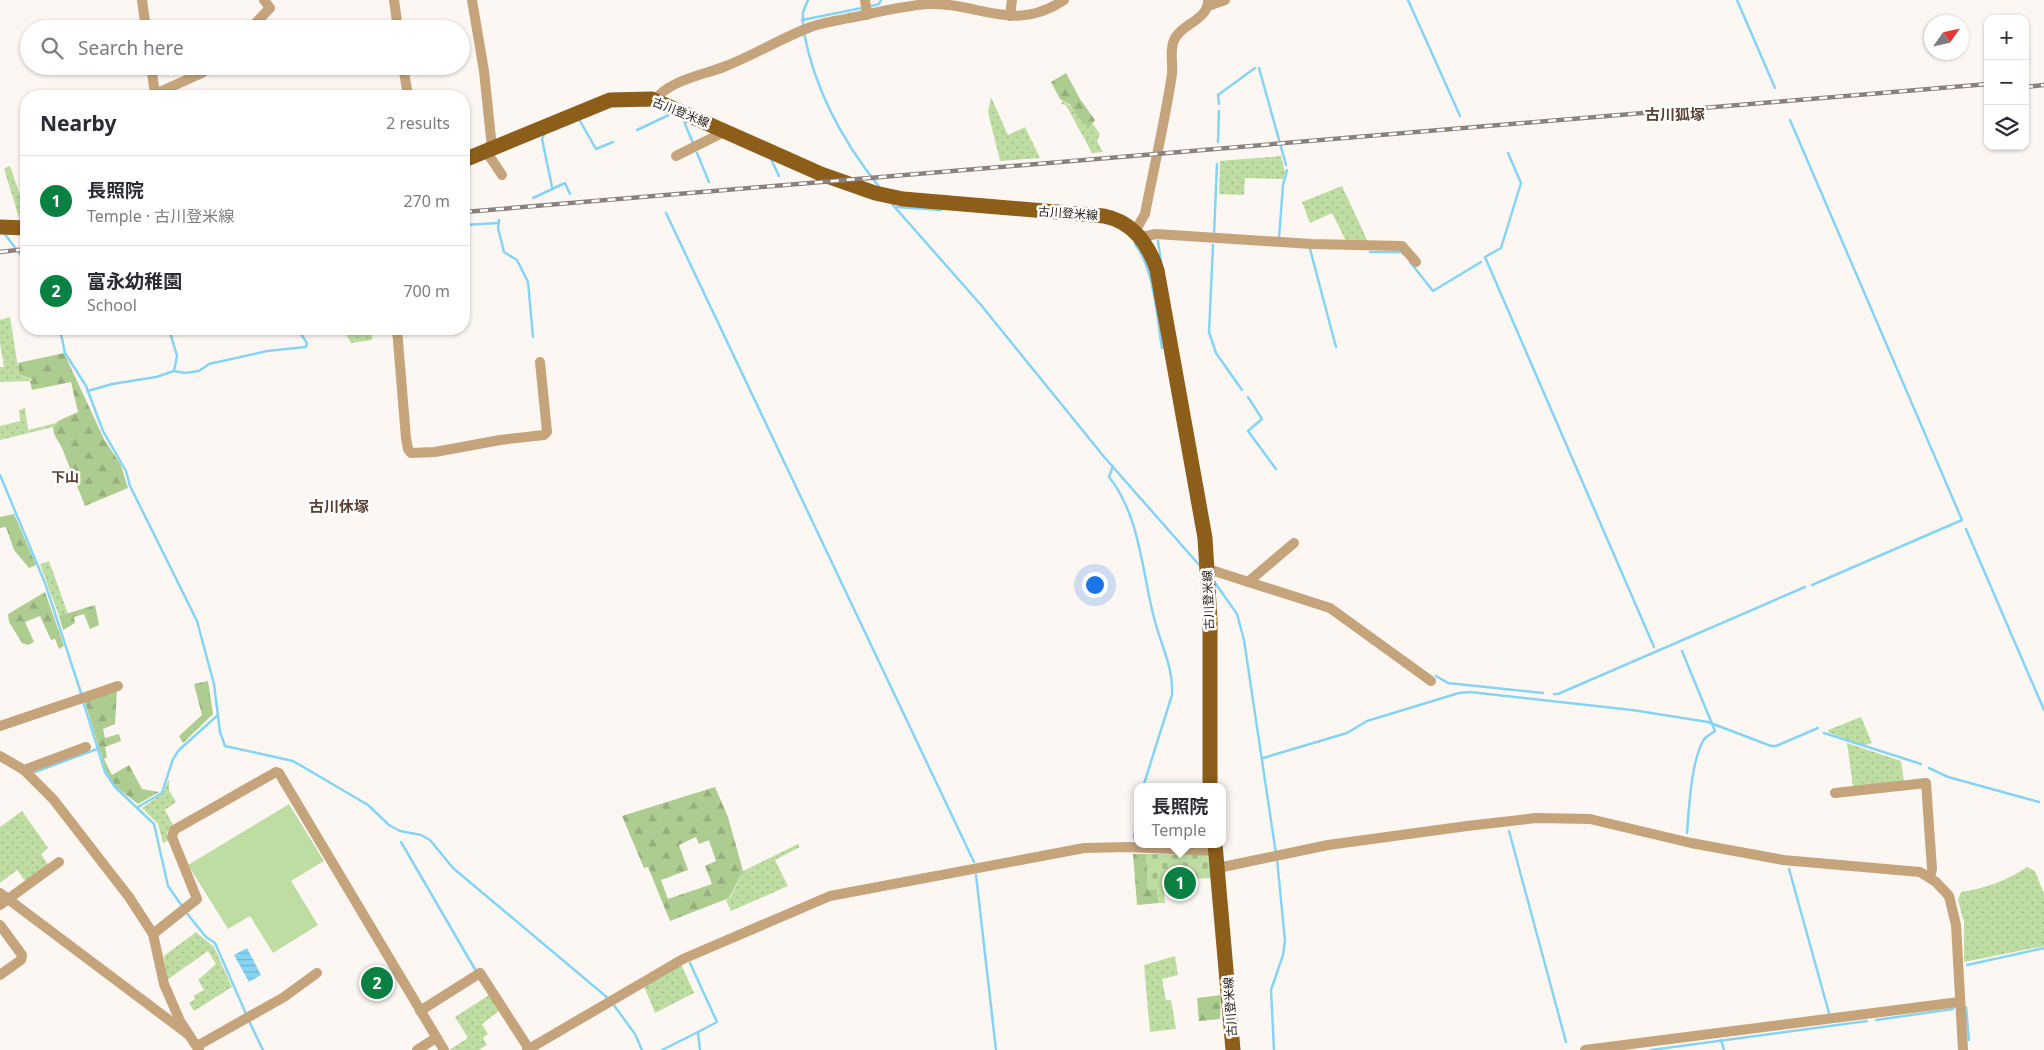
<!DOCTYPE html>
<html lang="en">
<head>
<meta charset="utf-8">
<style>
  :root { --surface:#fff; --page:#f2f2f3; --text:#2b2b33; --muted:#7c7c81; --line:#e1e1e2; --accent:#0b8043 }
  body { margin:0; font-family:"Noto Sans","Noto Sans JP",sans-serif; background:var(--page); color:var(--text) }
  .controls { position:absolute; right:15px; top:15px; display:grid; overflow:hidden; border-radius:10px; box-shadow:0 1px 4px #0004 }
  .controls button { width:45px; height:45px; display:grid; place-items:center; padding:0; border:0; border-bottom:1px solid var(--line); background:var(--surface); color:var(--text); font:25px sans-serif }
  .compass { position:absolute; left:1924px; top:15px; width:45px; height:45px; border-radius:50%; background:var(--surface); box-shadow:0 1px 4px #0004; rotate:56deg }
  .you { position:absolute; left:1094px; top:584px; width:18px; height:18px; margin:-12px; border:4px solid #fff; border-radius:50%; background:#1a73e8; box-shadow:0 0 0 8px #1a73e833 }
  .badge { display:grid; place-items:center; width:32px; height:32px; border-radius:50%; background:var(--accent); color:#fff; font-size:16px; font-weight:700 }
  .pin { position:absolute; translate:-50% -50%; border:2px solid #fff; box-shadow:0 1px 5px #0006 }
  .popup { position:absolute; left:1134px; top:783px; width:92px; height:65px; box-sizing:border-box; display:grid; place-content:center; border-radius:10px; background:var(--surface); filter:drop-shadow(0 1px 4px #0005); font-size:16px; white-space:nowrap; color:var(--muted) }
  .popup b { font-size:19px; color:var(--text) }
  .popup::after { content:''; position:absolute; left:50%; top:100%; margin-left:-10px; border:10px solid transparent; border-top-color:var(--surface) }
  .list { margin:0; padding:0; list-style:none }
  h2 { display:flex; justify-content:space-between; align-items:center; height:65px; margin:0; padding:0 20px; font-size:21px }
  h2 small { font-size:16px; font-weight:400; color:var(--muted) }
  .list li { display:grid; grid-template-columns:32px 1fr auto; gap:15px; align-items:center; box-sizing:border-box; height:90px; padding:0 20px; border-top:1px solid var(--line) }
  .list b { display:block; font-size:19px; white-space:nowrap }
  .list p { margin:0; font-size:16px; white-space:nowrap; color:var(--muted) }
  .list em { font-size:16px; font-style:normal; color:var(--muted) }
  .icon { flex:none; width:28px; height:28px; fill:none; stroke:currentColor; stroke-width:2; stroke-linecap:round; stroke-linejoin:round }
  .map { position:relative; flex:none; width:2044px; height:1050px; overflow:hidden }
  .search { position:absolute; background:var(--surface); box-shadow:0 1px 4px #0004; left:20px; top:20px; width:450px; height:55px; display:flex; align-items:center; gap:12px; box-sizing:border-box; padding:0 18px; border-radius:28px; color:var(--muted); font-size:19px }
  .panel { position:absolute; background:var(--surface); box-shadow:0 1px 4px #0004; left:20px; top:90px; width:450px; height:245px; border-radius:20px }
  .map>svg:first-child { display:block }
  .grass { fill:url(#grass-dots) }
  .forest { fill:url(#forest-firs); fill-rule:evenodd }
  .cemetery { fill:url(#cemetery-stones) }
  .garden { fill:#bedda2 }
  .water { fill:url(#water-rules) }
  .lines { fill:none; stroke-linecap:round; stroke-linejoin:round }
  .stream { stroke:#86d4f3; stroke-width:2.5 }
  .street { stroke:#c5a47c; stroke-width:10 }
  .primary { stroke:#8d5e1a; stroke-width:15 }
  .rail-casing { stroke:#89817c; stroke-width:4.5 }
  .rail { stroke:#fff; stroke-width:2.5; stroke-dasharray:8; stroke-linecap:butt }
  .labels { text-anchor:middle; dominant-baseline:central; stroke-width:5; stroke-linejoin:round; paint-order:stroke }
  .street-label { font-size:12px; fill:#221711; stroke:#fff }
  .neighbourhood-label { font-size:14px; font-weight:bold; fill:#5b4133; stroke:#fff }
  .quarter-label { font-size:15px; font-weight:bold; fill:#5b4133; stroke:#fff }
</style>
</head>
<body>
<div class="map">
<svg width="2044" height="1050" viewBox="0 0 2044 1050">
  <defs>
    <pattern id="grass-dots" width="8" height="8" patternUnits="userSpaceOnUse" patternTransform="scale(1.25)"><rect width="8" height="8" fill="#bedda2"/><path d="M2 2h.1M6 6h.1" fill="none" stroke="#a3bd8a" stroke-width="1.8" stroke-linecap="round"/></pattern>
    <pattern id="forest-firs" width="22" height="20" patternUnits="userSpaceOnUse" patternTransform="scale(1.25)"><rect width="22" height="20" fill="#adcc90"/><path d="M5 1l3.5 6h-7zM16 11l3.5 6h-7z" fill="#95ae7b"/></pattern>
    <pattern id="cemetery-stones" width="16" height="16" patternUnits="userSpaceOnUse" patternTransform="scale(1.25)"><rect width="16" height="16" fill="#bedda2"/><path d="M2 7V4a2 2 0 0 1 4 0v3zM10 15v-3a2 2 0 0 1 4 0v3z" fill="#a3bd8a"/></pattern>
    <pattern id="water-rules" width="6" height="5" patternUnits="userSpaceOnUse" patternTransform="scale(1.25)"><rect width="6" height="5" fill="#86d4f3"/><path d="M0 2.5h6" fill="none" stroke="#73b5cf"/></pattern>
  </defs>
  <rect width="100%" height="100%" fill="#fdf7f3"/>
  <!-- grass -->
  <g class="grass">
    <polygon points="991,97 1008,135 1025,127 1040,158 1000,161 988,112"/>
    <path d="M1063 101C1074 107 1079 120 1090 127L1093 124 1100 134 1097 141 1103 152 1092 153 1066 105 1061 104Z"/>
    <polygon points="1281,156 1285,172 1283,179 1245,178 1244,195 1219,194 1220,161"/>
    <polygon points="10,166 26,213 26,224 21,224 4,169"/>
    <polygon points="1342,186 1369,244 1347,243 1332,213 1310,223 1302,202"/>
    <polygon points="10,317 19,374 33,381 0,382 0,367 4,367 0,343 0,320"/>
    <polygon points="343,329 372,329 372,340 351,343"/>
    <polygon points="25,408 28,430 56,423 53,427 0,440 0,426 20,421 19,410"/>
    <polygon points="49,561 68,614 59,616 40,564"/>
    <polygon points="1861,717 1872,743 1863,746 1828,732 1828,730"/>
    <polygon points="1847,743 1901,761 1904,782 1853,787"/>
    <polygon points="169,779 169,790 176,802 165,810 174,827 167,832 169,840 163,843 158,824 142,808 163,793"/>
    <polygon points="22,811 48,848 41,854 49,866 26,882 17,870 0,883 0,827"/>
    <polygon points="798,844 800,847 775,860 788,886 731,911 726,900 730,898 743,871"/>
    <path d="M2027 867 2035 871 2044 894V946L1964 962V922L1958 900 1961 892C1986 888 2006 881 2027 867Z"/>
    <polygon points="196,932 214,947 232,987 194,1011 189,1003 195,999 193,996 204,990 198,980 216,964 208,951 167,980 164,956"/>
    <polygon points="1175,956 1178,975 1162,979 1166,1000 1171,1000 1176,1029 1150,1032 1144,965"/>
    <polygon points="681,964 694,993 655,1013 644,986"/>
    <polygon points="489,995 499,1011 482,1024 488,1034 483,1038 487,1045 479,1050 449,1050 468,1038 455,1017"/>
  </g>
  <!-- forest -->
  <g class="forest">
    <polygon points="1066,73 1080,99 1095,120 1090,127 1083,123 1069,104 1060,99 1051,82"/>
    <polygon points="64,353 104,439 121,465 128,488 85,506 62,448 54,434 53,427 58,421 78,412 71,382 32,390 30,381 33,380 19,374 18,363"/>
    <polygon points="14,514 36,565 29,568 14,550 6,527 0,528 0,517"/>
    <polygon points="45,592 64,646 59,649 55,639 51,640 40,616 25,622 34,642 28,645 22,643 9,622 8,614"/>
    <polygon points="95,605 99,625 90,629 84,614 74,617 75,623 63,630 59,616"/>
    <polygon points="208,681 213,714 183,743 179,736 202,715 194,684"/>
    <polygon points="117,688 115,724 103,729 105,738 119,734 121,741 105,747 107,757 104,759 112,775 129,765 142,789 159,792 138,804 115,786 106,771 84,699"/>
    <path d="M715 787 728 817 743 871 729 898 670 921 648 867 644 868 622 816ZM696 837 699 844 709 840 716 861 705 866 712 884 668 899 661 880 688 870 679 845Z"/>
    <polygon points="1133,854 1146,854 1148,889 1157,889 1159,903 1137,905"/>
    <polygon points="1221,995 1220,1019 1199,1021 1197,998"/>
  </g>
  <!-- cemetery -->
  <polygon class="cemetery" points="1146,854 1206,855 1209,858 1213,878 1163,880 1165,903 1159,903 1157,889 1148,890"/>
  <!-- garden -->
  <polygon class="garden" points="289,804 324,861 291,881 318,925 273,953 250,916 228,929 188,865"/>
  <!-- water -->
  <polygon class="water" points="247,948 261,975 249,982 234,955"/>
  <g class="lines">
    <!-- stream -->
    <g class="stream">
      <polyline points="1408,0 1460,116"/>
      <polyline points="1737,0 1775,88"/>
      <polyline points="868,7 879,4 881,0"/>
      <polyline points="802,20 862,8"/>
      <polyline points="803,27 803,12 808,0"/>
      <path d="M804 33C815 90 843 142 880 188"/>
      <polyline points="1259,68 1286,165"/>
      <polyline points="1219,104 1218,95 1255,68"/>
      <polyline points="683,119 693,143"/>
      <polyline points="1790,120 1962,520 1812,585"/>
      <polyline points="580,121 596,149 613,142"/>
      <polyline points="637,130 671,114"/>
      <polyline points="544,135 542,139 552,187"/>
      <polyline points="1218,142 1219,111"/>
      <polyline points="697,153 709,182"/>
      <polyline points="1508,153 1521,183 1501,248 1485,257 1654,647"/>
      <polyline points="771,159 779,176"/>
      <polyline points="533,198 565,183 570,194"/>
      <polyline points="892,204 981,305 1105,458 1201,567"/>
      <polyline points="896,207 941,210"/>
      <polyline points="666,213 974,862"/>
      <polyline points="499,220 498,228 504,252 517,260 528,282 533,337"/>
      <polyline points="464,225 498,223"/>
      <polyline points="4,233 26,262"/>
      <polyline points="1214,234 1217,164"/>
      <polyline points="1279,238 1283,185 1287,170"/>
      <polyline points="1158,241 1161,262"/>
      <path d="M1135 244C1154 268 1157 318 1162 348"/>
      <polyline points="1213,245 1209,332 1216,353 1242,390"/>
      <polyline points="1310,249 1336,347"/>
      <polyline points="1370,252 1402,252 1403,254"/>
      <polyline points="1410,262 1433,291 1481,262"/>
      <polyline points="60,329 65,353 86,386 103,431 126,471 130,486 197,621 214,684 220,732 225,746 293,761 368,805 389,825 400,831 421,835 430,840 453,868 609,999"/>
      <polyline points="169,329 177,356 174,371"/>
      <polyline points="88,391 112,384 156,377 174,371 185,373 199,371 209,364 267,351 306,347 307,343 300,333 307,329"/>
      <polyline points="1248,397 1262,419 1248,431 1276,469"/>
      <path d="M1113 466 1109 477C1139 514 1142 569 1153 614 1159 641 1174 667 1172 695L1143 787"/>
      <polyline points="0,475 45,583 82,696"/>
      <polyline points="1966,529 2044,710"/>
      <polyline points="1213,580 1237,614 1244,640 1276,854"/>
      <path d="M1682 651 1715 731C1711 734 1705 737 1703 741 1691 763 1689 808 1687 833"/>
      <polyline points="1436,676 1448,683 1543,693"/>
      <polyline points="1554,694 1558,694 1805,587"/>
      <polyline points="83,701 105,772 115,787 154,824 168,886 182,906"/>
      <polyline points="1824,733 1921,764"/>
      <polyline points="1263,758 1347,733 1367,721 1459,693 1470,692 1632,710 1708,722 1771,746 1776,746 1818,728"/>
      <polyline points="1929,768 1948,777 2039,802"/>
      <polyline points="35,772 97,749"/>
      <polyline points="138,807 162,793 173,759 179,750 218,715"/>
      <polyline points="1509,831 1566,1042"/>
      <polyline points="1134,838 1138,807"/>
      <polyline points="401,842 476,971"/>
      <polyline points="1789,869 1829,1013"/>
      <polyline points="976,875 996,1050"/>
      <polyline points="185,911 206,937 215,943 247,1016"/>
      <polyline points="690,963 717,1022 698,1032"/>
      <polyline points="1967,965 2044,948"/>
      <polyline points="613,1004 635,1034 642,1050"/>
      <polyline points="1966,1007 1969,1040"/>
      <polyline points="1876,1020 1953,1009"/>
      <polyline points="249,1021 263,1050"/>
      <polyline points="1721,1040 1724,1050"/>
      <polyline points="662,1050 698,1032 700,1050"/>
      <polyline points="1274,1050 1271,990 1283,955 1285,941 1277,859"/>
      <polyline points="1651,1050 1867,1021"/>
    </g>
    <!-- street -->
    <g class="street">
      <polyline points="142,0 146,29"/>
      <polyline points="394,0 398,29"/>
      <polyline points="472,0 484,71 492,148"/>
      <polyline points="865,0 867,15"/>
      <polyline points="1208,6 1225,0"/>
      <polyline points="1010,16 1012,0"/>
      <polyline points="250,29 270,8 264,0"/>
      <polyline points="151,66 155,94 202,73 209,66"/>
      <polyline points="403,66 408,96"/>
      <polyline points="51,96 52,96"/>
      <path d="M655 100C669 80 704 75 726 66 754 55 780 39 808 28 821 23 836 21 849 18 875 13 901 6 928 4 979 2 1013 34 1064 0"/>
      <polyline points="486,151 502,175"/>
      <polyline points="676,156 718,135 721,128"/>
      <path d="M1135 231 1145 214C1154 167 1165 121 1172 74 1173 63 1170 53 1173 43 1178 24 1209 21 1208 0"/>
      <polyline points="1141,237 1156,234 1311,244 1402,246 1416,262"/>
      <polyline points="397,329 406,438 408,449 411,453 435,452 500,440 544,435 547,432 540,362"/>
      <polyline points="1208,569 1330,608 1431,681"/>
      <polyline points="1248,582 1294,543"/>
      <polyline points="0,726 118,686"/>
      <polyline points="0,756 24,770 53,799 129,897 153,934 164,984 180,1021 189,1035"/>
      <polyline points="24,770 86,747"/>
      <polyline points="1835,793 1926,783 1932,869 1930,877"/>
      <polyline points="1218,868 1328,845 1467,826 1536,818 1590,819 1691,843 1783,860 1920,872 1936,882 1949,896 1956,925 1963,1050"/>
      <polyline points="0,893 189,1035 199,1050"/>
      <polyline points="0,905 59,862"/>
      <polyline points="0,925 22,955 21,960 0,975"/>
      <polyline points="153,934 197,899 172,837 174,830 276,772 279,773 444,1050"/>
      <polyline points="420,1011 480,973 529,1049"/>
      <polyline points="197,1046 284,997 317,973"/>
      <polyline points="417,1050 436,1038"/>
      <polyline points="527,1050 683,959 830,896 1084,848 1128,847 1216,851"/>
      <polyline points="1585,1050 1959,1002"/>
    </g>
    <!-- primary -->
    <g class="primary">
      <path d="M464 160 610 100 652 99 821 174 875 193 903 199 1104 216C1133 222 1148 243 1157 270L1205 538 1210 620V787"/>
      <polyline points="0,227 26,228"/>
      <polyline points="1215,844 1233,1050"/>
    </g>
    <!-- rail casing -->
    <g class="rail-casing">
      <g id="rail">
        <polyline points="2025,87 2044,85"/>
        <polyline points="464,212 1988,84"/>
        <polyline points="0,252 26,249"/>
      </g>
    </g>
    <!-- rail -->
    <use href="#rail" class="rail"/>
  </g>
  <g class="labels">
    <!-- street labels -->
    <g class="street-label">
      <text transform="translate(681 112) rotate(22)">古川登米線</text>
      <text transform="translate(1068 213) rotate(4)">古川登米線</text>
      <text transform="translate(1208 600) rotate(-92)">古川登米線</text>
      <text transform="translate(1230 1007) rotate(-94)">古川登米線</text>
    </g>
    <!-- neighbourhood labels -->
    <g class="neighbourhood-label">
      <text x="65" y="476">下山</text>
    </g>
    <!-- quarter labels -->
    <g class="quarter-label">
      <text x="1675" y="114">古川狐塚</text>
      <text x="339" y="506">古川休塚</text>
    </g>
  </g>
</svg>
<div class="controls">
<button>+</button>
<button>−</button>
<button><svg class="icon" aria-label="layers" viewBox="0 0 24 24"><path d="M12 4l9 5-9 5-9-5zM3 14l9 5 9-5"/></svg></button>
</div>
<svg class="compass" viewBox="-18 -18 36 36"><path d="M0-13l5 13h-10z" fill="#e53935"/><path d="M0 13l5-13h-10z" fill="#7c7c81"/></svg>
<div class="you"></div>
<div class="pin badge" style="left:1180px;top:883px">1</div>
<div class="popup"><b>長照院</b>Temple</div>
<div class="pin badge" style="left:377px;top:983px">2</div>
<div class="search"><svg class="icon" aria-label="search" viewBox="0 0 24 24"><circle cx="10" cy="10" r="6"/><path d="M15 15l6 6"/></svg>Search here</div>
<section class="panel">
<h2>Nearby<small>2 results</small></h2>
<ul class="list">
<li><span class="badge">1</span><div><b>長照院</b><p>Temple · 古川登米線</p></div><em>270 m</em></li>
<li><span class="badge">2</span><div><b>富永幼稚園</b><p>School</p></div><em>700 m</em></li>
</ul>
</section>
</div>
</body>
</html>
